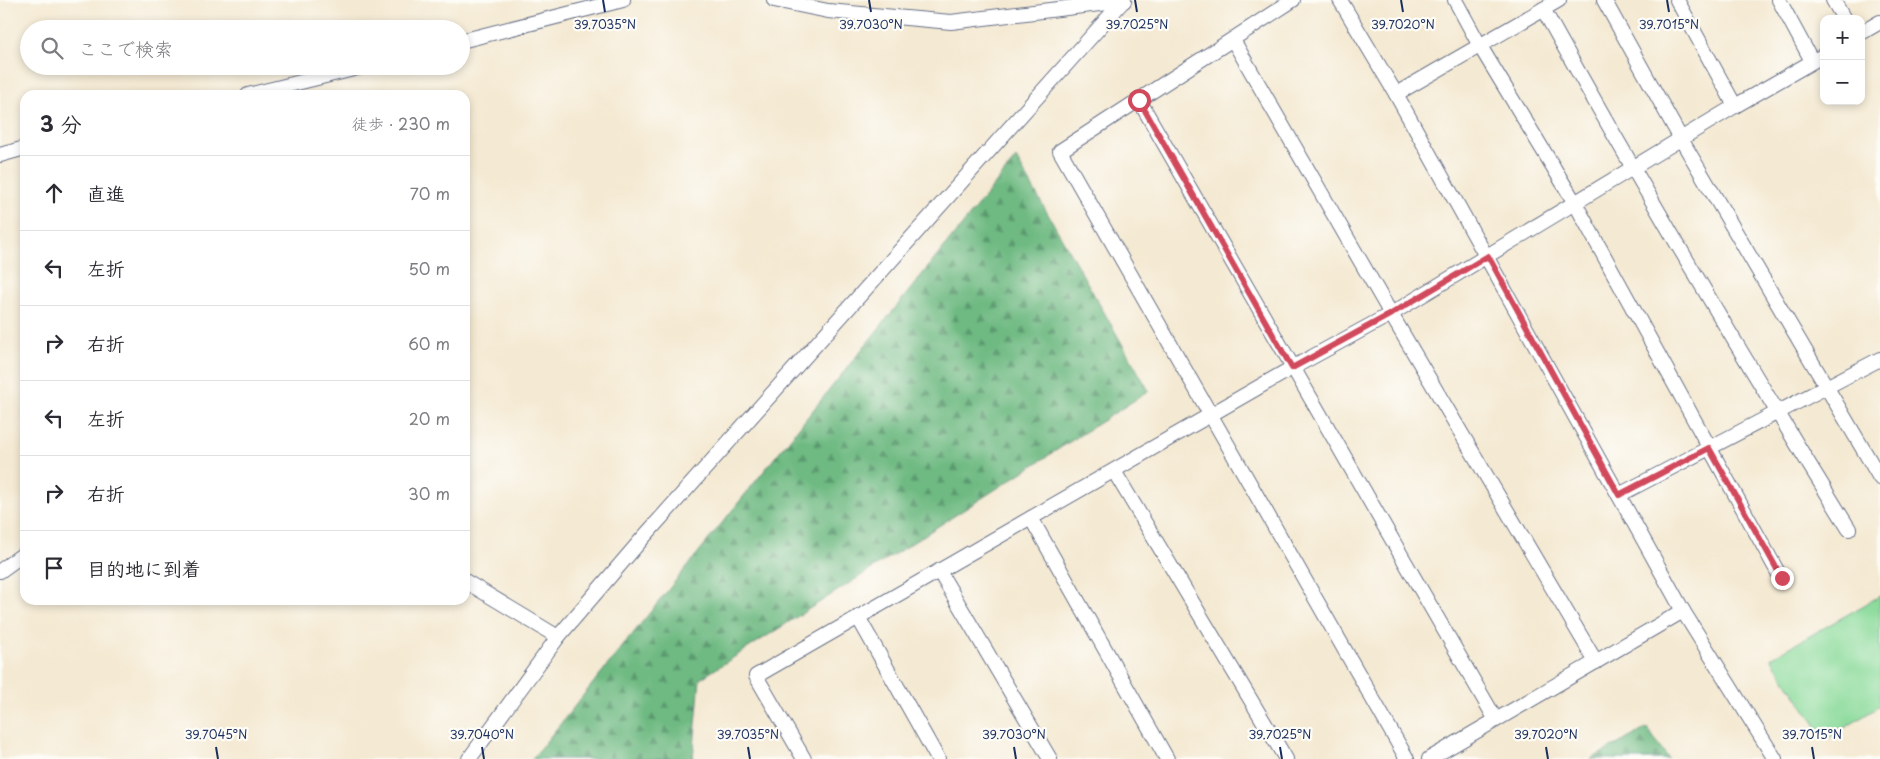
<!DOCTYPE html>
<html lang="ja">
<head>
<meta charset="utf-8">
<style>
  :root { --surface:#fff; --page:#f7f7f7; --text:#2b2b33; --muted:#7c7c81; --line:#e1e1e2 }
  body { margin:0; font-family:"Playpen Sans","Klee One",sans-serif; background:var(--page); color:var(--text) }
  .controls { position:absolute; right:15px; top:15px; display:grid; overflow:hidden; border-radius:10px; box-shadow:0 2px 8px #0003 }
  .controls button { width:45px; height:45px; display:grid; place-items:center; padding:0; border:0; border-bottom:1px solid var(--line); background:var(--surface); color:var(--text); font:25px sans-serif }
  .stop { position:absolute; width:15px; height:15px; margin:-11px; border:4px solid #d1495b; border-radius:50%; background:#fff }
  .stop.end { background:#d1495b; border-color:#fff; box-shadow:0 1px 5px #0008 }
  .list { margin:0; padding:0; list-style:none }
  h2 { display:flex; justify-content:space-between; align-items:center; height:65px; margin:0; padding:0 20px; font-size:21px }
  h2 small { font-size:16px; font-weight:400; color:var(--muted) }
  .list li { display:grid; grid-template-columns:32px 1fr auto; gap:15px; align-items:center; box-sizing:border-box; height:75px; padding:0 20px; border-top:1px solid var(--line) }
  .list b { display:block; font-size:19px; white-space:nowrap }
  .list em { font-size:16px; font-style:normal; color:var(--muted) }
  .icon { flex:none; width:28px; height:28px; fill:none; stroke:currentColor; stroke-width:2; stroke-linecap:round; stroke-linejoin:round }
  .map { position:relative; flex:none; width:1880px; height:759px; overflow:hidden }
  .search { position:absolute; background:var(--surface); box-shadow:0 2px 8px #0003; left:20px; top:20px; width:450px; height:55px; display:flex; align-items:center; gap:12px; box-sizing:border-box; padding:0 18px; border-radius:28px; color:var(--muted); font-size:19px }
  .panel { position:absolute; background:var(--surface); box-shadow:0 2px 8px #0003; left:20px; top:90px; width:450px; height:515px; border-radius:15px }
  .map>svg:first-child { display:block }
  .green { fill:#89da9a; stroke:#52847c }
  .forest { fill:url(#forest-firs); stroke:#447470 }
  .lines { fill:none; stroke-linecap:round; stroke-linejoin:round }
  .service-casing { stroke:#677087; stroke-width:16 }
  .service { stroke:#fff; stroke-width:14 }
  .route { stroke:#d1495b; stroke-width:6 }
  .ticks { fill:none; stroke:#1b2f5e; stroke-width:2 }
  .ticks-label { font-size:12px; text-anchor:middle; fill:#1b2f5e; stroke:#fdfcf7; stroke-width:4.5; stroke-linejoin:round; paint-order:stroke }
</style>
</head>
<body>
<div class="map">
<svg width="1880" height="759" viewBox="0 0 1880 759">
  <defs>
    <pattern id="forest-firs" width="22" height="20" patternUnits="userSpaceOnUse" patternTransform="scale(1.25)"><rect width="22" height="20" fill="#6eba82"/><path d="M5 1l3.5 6h-7zM16 11l3.5 6h-7z" fill="#5a986e"/></pattern>
  </defs>
  <rect width="100%" height="100%" fill="#fdfcf7"/>
  <filter id="ink" filterUnits="userSpaceOnUse"><feTurbulence type="fractalNoise" baseFrequency=".02" numOctaves="2"/><feDisplacementMap in="SourceGraphic" scale="10" xChannelSelector="R" yChannelSelector="G"/><feConvolveMatrix kernelMatrix="1 2 1 2 8 2 1 2 1" color-interpolation-filters="sRGB"/></filter>
  <filter id="wash" filterUnits="userSpaceOnUse"><feTurbulence type="fractalNoise" baseFrequency=".0096" numOctaves="4" result="noise"/><feDisplacementMap in="SourceGraphic" scale="20" xChannelSelector="R" yChannelSelector="G"/><feGaussianBlur stdDeviation="1.12" result="paint"/><feColorMatrix in="noise" values="0 0 0 0 0 0 0 0 0 0 0 0 0 0 0 0 0 1.4 0 .05"/><feComposite in="paint" operator="in"/></filter>
  <g filter="url(#wash)">
    <rect width="100%" height="100%" fill="#f4e9d2"/>
    <!-- green -->
    <polygon class="green" points="1880,596 1880,706 1825,740 1771,658"/>
    <!-- forest -->
    <g class="forest">
      <polygon points="1016,158 1149,391 700,679 693,759 532,759"/>
      <polygon points="1647,728 1669,759 1591,759"/>
    </g>
  </g>
  <g filter="url(#ink)">
    <g class="lines">
      <!-- service casing -->
      <g class="service-casing">
        <g id="service">
          <polyline points="774,0 828,11 951,22 1124,1"/>
          <polyline points="1293,0 1060,151 1407,759"/>
          <polyline points="1340,0 1396,94"/>
          <polyline points="1455,0 1480,46 1575,203 1781,578"/>
          <polyline points="1604,0 1681,139 1880,478"/>
          <polyline points="1677,0 1735,106"/>
          <polyline points="1779,0 1812,61"/>
          <polyline points="1833,0 1844,19"/>
          <path d="M1543 9C1641 185 1743 358 1849 529"/>
          <polyline points="1861,33 1880,22"/>
          <polyline points="1233,40 1391,314 1596,662"/>
          <polyline points="461,41 623,0"/>
          <polyline points="248,95 366,66"/>
          <polyline points="1139,100 1496,720"/>
          <polyline points="0,155 25,148"/>
          <polyline points="1114,471 1286,759"/>
          <polyline points="1619,495 1880,359"/>
          <polyline points="1031,518 1167,759"/>
          <polyline points="0,571 25,553"/>
          <polyline points="939,571 1050,759"/>
          <polyline points="465,581 558,637"/>
          <polyline points="1683,611 1775,759"/>
          <polyline points="858,617 938,759"/>
          <polyline points="469,759 558,637 642,539 1124,0"/>
          <polyline points="804,759 756,676 1292,368 1391,314 1735,106 1824,55"/>
          <polyline points="1429,759 1683,611 1396,94 1559,0"/>
        </g>
      </g>
      <!-- service -->
      <use href="#service" class="service"/>
    </g>
  </g>
  <g class="lines" filter="url(#ink)">
    <!-- route -->
    <polyline class="route" points="1139,100 1292,368 1391,314 1488,256 1619,495 1709,448 1782,578"/>
  </g>
  <!-- ticks -->
  <path class="ticks" d="M603 0 605 12M869 0 871 12M1135 0 1137 12M1401 0 1403 12M1667 0 1669 12M216 747 218 759M482 747 484 759M748 747 750 759M1014 747 1016 759M1280 747 1282 759M1546 747 1548 759M1812 747 1814 759"/>
  <g class="ticks-label">
    <text x="605" y="29">39.7035°N</text>
    <text x="871" y="29">39.7030°N</text>
    <text x="1137" y="29">39.7025°N</text>
    <text x="1669" y="29">39.7015°N</text>
    <text x="1403" y="29">39.7020°N</text>
    <text x="216" y="739">39.7045°N</text>
    <text x="482" y="739">39.7040°N</text>
    <text x="748" y="739">39.7035°N</text>
    <text x="1014" y="739">39.7030°N</text>
    <text x="1280" y="739">39.7025°N</text>
    <text x="1546" y="739">39.7020°N</text>
    <text x="1812" y="739">39.7015°N</text>
  </g>
</svg>
<div class="controls">
<button>+</button>
<button>−</button>
</div>
<div class="stop" style="left:1139px;top:100px"></div>
<div class="stop end" style="left:1782px;top:578px"></div>
<div class="search"><svg class="icon" aria-label="search" viewBox="0 0 24 24"><circle cx="10" cy="10" r="6"/><path d="M15 15l6 6"/></svg>ここで検索</div>
<section class="panel">
<h2>3 分<small>徒歩 · 230 m</small></h2>
<ul class="list">
<li><svg class="icon" aria-label="ahead" viewBox="0 0 24 24"><path d="M12 20V5M6 11l6-6 6 6"/></svg><div><b>直進</b></div><em>70 m</em></li>
<li><svg class="icon" aria-label="left" viewBox="0 0 24 24"><path d="M17 20v-9H6M10 6l-5 5 5 5"/></svg><div><b>左折</b></div><em>50 m</em></li>
<li><svg class="icon" aria-label="right" viewBox="0 0 24 24"><path d="M7 20v-9h11M14 6l5 5-5 5"/></svg><div><b>右折</b></div><em>60 m</em></li>
<li><svg class="icon" aria-label="left" viewBox="0 0 24 24"><path d="M17 20v-9H6M10 6l-5 5 5 5"/></svg><div><b>左折</b></div><em>20 m</em></li>
<li><svg class="icon" aria-label="right" viewBox="0 0 24 24"><path d="M7 20v-9h11M14 6l5 5-5 5"/></svg><div><b>右折</b></div><em>30 m</em></li>
<li><svg class="icon" aria-label="arrive" viewBox="0 0 24 24"><path d="M6 21V4h12l-3 4 3 4H6"/></svg><div><b>目的地に到着</b></div></li>
</ul>
</section>
</div>
</body>
</html>
